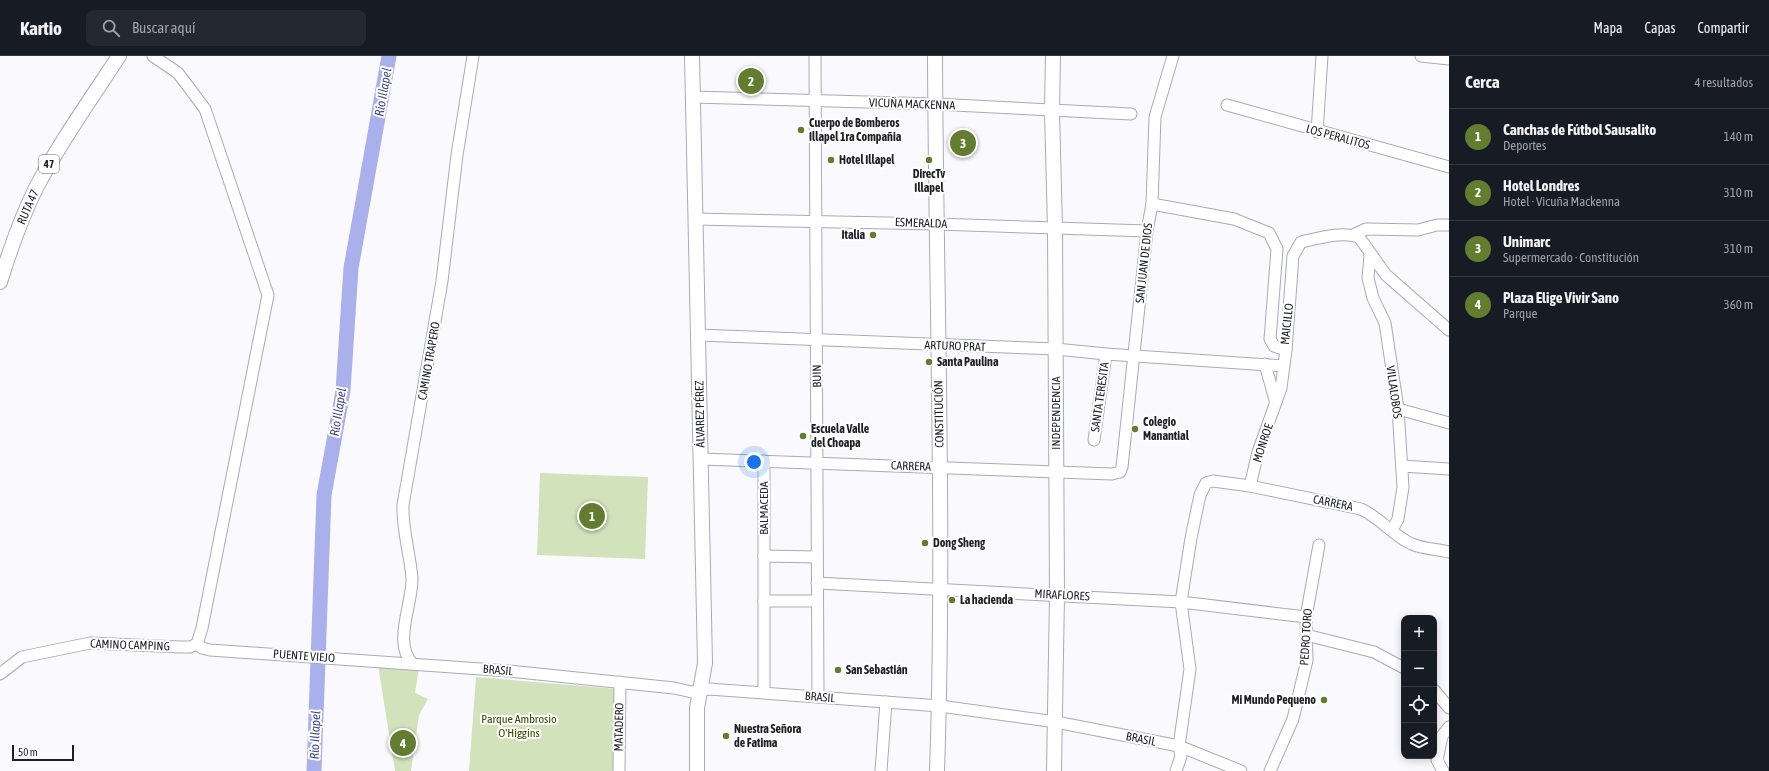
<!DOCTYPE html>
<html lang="es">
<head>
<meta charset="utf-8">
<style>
  :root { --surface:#171b24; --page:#242831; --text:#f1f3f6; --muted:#9ea1a6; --line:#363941; --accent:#637d30 }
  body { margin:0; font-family:"Asap Condensed",sans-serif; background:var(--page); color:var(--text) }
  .controls { position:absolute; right:12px; bottom:12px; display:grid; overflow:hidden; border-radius:8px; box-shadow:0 2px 10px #0003 }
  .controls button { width:36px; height:36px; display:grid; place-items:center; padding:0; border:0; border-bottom:1px solid var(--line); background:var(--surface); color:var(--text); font:20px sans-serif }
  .scale { position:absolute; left:12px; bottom:10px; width:62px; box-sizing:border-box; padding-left:4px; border:2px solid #1f2026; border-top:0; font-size:11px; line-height:14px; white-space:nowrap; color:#1f2026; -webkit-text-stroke:3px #fff; paint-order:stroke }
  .you { position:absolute; left:754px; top:406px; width:14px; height:14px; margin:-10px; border:3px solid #fff; border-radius:50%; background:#1a73e8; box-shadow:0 0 0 6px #1a73e833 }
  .badge { display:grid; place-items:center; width:26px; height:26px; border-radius:50%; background:var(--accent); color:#fff; font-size:13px; font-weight:700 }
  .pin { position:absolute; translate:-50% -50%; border:2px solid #fff; box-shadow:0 1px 4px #0006 }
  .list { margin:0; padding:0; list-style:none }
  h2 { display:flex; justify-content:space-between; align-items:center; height:52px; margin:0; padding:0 16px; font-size:17px }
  h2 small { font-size:13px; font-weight:400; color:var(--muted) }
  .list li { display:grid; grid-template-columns:26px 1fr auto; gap:12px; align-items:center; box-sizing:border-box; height:56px; padding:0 16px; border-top:1px solid var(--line) }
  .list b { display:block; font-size:15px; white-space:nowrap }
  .list p { margin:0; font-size:13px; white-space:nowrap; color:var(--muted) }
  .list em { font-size:13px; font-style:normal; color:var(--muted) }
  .icon { flex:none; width:22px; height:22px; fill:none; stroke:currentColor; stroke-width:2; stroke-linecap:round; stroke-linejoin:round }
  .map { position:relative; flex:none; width:1449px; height:715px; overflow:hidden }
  header { display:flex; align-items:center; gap:24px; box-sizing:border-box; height:56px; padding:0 20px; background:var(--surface); border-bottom:1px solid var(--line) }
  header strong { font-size:19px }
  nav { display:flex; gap:22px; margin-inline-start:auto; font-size:14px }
  .search { width:280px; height:36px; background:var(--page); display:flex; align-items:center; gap:10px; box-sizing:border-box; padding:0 14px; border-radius:8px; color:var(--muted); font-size:15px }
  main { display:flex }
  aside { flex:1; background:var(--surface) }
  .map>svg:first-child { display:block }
  .green { fill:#d2e2ba }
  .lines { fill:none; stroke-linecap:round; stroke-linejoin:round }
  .river { stroke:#a9b0ec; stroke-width:15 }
  .minor-casing { stroke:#a8aaba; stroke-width:13 }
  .major-casing { stroke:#a8aaba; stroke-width:16 }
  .minor { stroke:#fff; stroke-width:11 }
  .major { stroke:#fff; stroke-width:14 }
  .poi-dot { fill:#637d30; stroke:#fff; stroke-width:1.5 }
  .labels { text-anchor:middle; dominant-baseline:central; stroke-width:4; stroke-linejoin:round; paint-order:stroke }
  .shield { fill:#fff; stroke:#626367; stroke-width:1 }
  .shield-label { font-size:11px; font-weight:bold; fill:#1f2026 }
  .street-label { font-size:12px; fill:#1f2026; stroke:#fff }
  .poi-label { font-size:12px; font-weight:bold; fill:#1f2026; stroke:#fff; text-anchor:start }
  .park-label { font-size:12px; fill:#334700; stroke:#fff }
  .water-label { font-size:13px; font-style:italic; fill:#464890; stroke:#fff }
</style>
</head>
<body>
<header>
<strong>Kartio</strong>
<div class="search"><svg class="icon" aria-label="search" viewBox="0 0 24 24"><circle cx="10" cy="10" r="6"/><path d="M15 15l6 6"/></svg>Buscar aquí</div>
<nav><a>Mapa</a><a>Capas</a><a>Compartir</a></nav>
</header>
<main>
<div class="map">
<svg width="1449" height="715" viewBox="0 0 1449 715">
  <rect width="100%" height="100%" fill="#fafafe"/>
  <!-- green -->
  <g class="green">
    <polygon points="540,417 648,421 645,503 537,499"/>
    <polygon points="378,609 419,611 415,637 428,643 419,659 411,715 395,715"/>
    <polygon points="476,621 618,633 615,715 469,715"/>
  </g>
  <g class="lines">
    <!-- river -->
    <polyline class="river" points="314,715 324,439 343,335 351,212 389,0"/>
    <!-- minor casing -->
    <g class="minor-casing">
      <g id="minor">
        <polyline points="153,0 178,17 205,53 268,239 202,572 197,588"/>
        <polyline points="815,0 818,640"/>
        <polyline points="1421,0 1449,3"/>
        <polyline points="693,41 935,48 1131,58"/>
        <polyline points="1227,49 1449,111"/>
        <polyline points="1317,76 1322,0"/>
        <polyline points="1152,148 1234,163 1269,177 1277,193 1270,283 1274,290 1286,294"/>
        <polyline points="695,163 937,168 1147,175"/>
        <polyline points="1353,179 1366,173 1418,174 1437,169 1447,169"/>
        <polyline points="1370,199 1368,222 1373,242 1385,267 1398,353 1403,431 1398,463 1392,474"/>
        <polyline points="698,279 1056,293 1106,298 1284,310"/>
        <polyline points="1265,308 1275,344"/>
        <polyline points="1398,353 1449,367"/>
        <polyline points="1094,384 1106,298"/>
        <polyline points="701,403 1112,418 1120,416 1122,411 1147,175 1152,148 1155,61 1173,0"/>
        <polyline points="764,405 764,636"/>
        <polyline points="1402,410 1449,413"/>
        <path d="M1250 430 1258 396 1281 332 1286 294 1293 200 1301 186C1319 182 1341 175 1359 181L1386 219 1449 274"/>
        <polyline points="764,500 817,501"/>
        <polyline points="817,527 1181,546 1306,561"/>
        <polyline points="764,545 817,545"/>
        <polyline points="1306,579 1374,596 1404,612"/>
        <path d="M413 608C392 588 413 547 412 522 410 497 402 474 403 449L442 225 457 99 473 0"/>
        <polyline points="0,618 22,601 90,587 180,591 190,591 197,588 202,592 210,594 509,615 674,632 692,636 709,633 940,650 1056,666 1179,690 1241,715"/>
        <polyline points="1434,634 1449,652"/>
        <polyline points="619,715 620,626"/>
        <polyline points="881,715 886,646"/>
        <path d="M1176 715 1181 700 1179 690 1190 613 1181 546 1191 482 1200 439 1206 427 1213 425 1250 430 1361 453C1381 462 1394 481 1412 488 1423 493 1437 493 1449 496"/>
        <polyline points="1270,715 1293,663 1307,604 1306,561 1319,489"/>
        <polyline points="1443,715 1437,704 1442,680 1449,671"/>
      </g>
    </g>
    <!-- major casing -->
    <g class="major-casing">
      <g id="major">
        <polyline points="692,0 705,607 697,652 697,715"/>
        <path d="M935 0C936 238 945 477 937 715"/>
        <polyline points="1053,0 1052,55 1055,172 1057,539 1054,715"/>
        <path d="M0 226C10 194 21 162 36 132 60 86 91 43 119 0"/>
      </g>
    </g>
    <!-- minor -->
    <use href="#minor" class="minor"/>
    <!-- major -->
    <use href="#major" class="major"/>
  </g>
  <!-- markers -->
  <g class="poi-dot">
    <circle cx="801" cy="74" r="4"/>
    <circle cx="831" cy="104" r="4"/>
    <circle cx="929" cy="104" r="4"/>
    <circle cx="873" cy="179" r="4"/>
    <circle cx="929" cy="306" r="4"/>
    <circle cx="1135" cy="373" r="4"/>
    <circle cx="803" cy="380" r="4"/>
    <circle cx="925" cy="487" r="4"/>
    <circle cx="952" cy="544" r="4"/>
    <circle cx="838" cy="614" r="4"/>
    <circle cx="1324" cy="644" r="4"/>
    <circle cx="726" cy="680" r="4"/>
  </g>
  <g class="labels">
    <!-- shield labels -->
    <rect class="shield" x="39" y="99" width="20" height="18" rx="3"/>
    <g class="shield-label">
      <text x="49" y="108">47</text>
    </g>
    <!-- street labels -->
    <g class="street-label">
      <text transform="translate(912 48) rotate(2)">VICUÑA MACKENNA</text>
      <text transform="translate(1338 81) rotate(15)">LOS PERALITOS</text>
      <text transform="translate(28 151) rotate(-66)">RUTA 47</text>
      <text transform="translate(921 167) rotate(2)">ESMERALDA</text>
      <text transform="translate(1144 207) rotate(-84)">SAN JUAN DE DIOS</text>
      <text transform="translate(1287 268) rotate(-84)">MAICILLO</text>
      <text transform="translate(955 290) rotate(2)">ARTURO PRAT</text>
      <text transform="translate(429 305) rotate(-80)">CAMINO TRAPERO</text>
      <text transform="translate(817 320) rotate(-91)">BUIN</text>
      <text transform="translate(1394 336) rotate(82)">VILLALOBOS</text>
      <text transform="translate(1100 341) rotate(-82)">SANTA TERESITA</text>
      <text transform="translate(1056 357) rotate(-90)">INDEPENDENCIA</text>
      <text transform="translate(700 358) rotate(-91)">ÁLVAREZ PÉREZ</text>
      <text transform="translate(939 358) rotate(-91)">CONSTITUCIÓN</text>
      <text transform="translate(1263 387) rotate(-72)">MONROE</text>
      <text transform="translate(911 410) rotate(2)">CARRERA</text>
      <text transform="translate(1333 447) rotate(11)">CARRERA</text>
      <text transform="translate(764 452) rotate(-90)">BALMACEDA</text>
      <text transform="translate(1062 539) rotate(3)">MIRAFLORES</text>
      <text transform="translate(1306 581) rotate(-86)">PEDRO TORO</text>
      <text transform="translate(130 589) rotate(2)">CAMINO CAMPING</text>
      <text transform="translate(304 600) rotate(4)">PUENTE VIEJO</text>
      <text transform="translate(498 614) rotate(5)">BRASIL</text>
      <text transform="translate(820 641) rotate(5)">BRASIL</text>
      <text transform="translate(619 671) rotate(-89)">MATADERO</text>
      <text transform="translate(1141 683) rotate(11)">BRASIL</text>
    </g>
    <!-- poi labels -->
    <g class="poi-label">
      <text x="809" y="67">Cuerpo de Bomberos<tspan x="809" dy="14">Illapel 1ra Compañia</tspan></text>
      <text x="839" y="104">Hotel Illapel</text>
      <text x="929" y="118" text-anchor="middle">DirecTv<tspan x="929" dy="14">Illapel</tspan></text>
      <text x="865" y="179" text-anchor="end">Italia</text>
      <text x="937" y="306">Santa Paulina</text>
      <text x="1143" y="366">Colegio<tspan x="1143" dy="14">Manantial</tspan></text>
      <text x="811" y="373">Escuela Valle<tspan x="811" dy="14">del Choapa</tspan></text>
      <text x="933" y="487">Dong Sheng</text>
      <text x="960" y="544">La hacienda</text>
      <text x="846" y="614">San Sebastián</text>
      <text x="1316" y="644" text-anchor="end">Mi Mundo Pequeno</text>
      <text x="734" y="673">Nuestra Señora<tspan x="734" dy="14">de Fatima</tspan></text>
    </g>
    <!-- park labels -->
    <g class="park-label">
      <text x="519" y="663">Parque Ambrosio<tspan x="519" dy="14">O'Higgins</tspan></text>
    </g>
    <!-- water labels -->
    <g class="water-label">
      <text transform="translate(383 36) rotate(-80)">Río Illapel</text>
      <text transform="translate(338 356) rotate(-81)">Río Illapel</text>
      <text transform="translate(315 679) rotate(-88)">Río Illapel</text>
    </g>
  </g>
</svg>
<div class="controls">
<button>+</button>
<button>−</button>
<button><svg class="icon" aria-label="locate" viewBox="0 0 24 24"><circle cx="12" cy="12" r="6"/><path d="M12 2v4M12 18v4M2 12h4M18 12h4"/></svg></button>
<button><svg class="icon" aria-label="layers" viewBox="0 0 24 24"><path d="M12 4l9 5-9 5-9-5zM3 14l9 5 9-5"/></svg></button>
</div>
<div class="scale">50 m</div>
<div class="you"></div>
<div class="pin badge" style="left:592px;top:460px">1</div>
<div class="pin badge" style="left:751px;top:25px">2</div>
<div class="pin badge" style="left:963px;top:87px">3</div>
<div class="pin badge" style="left:403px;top:687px">4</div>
</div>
<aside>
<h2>Cerca<small>4 resultados</small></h2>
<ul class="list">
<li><span class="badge">1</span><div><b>Canchas de Fútbol Sausalito</b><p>Deportes</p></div><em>140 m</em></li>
<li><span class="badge">2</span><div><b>Hotel Londres</b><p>Hotel · Vicuña Mackenna</p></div><em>310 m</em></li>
<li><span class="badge">3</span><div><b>Unimarc</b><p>Supermercado · Constitución</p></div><em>310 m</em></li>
<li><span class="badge">4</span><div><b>Plaza Elige Vivir Sano</b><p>Parque</p></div><em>360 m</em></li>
</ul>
</aside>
</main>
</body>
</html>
